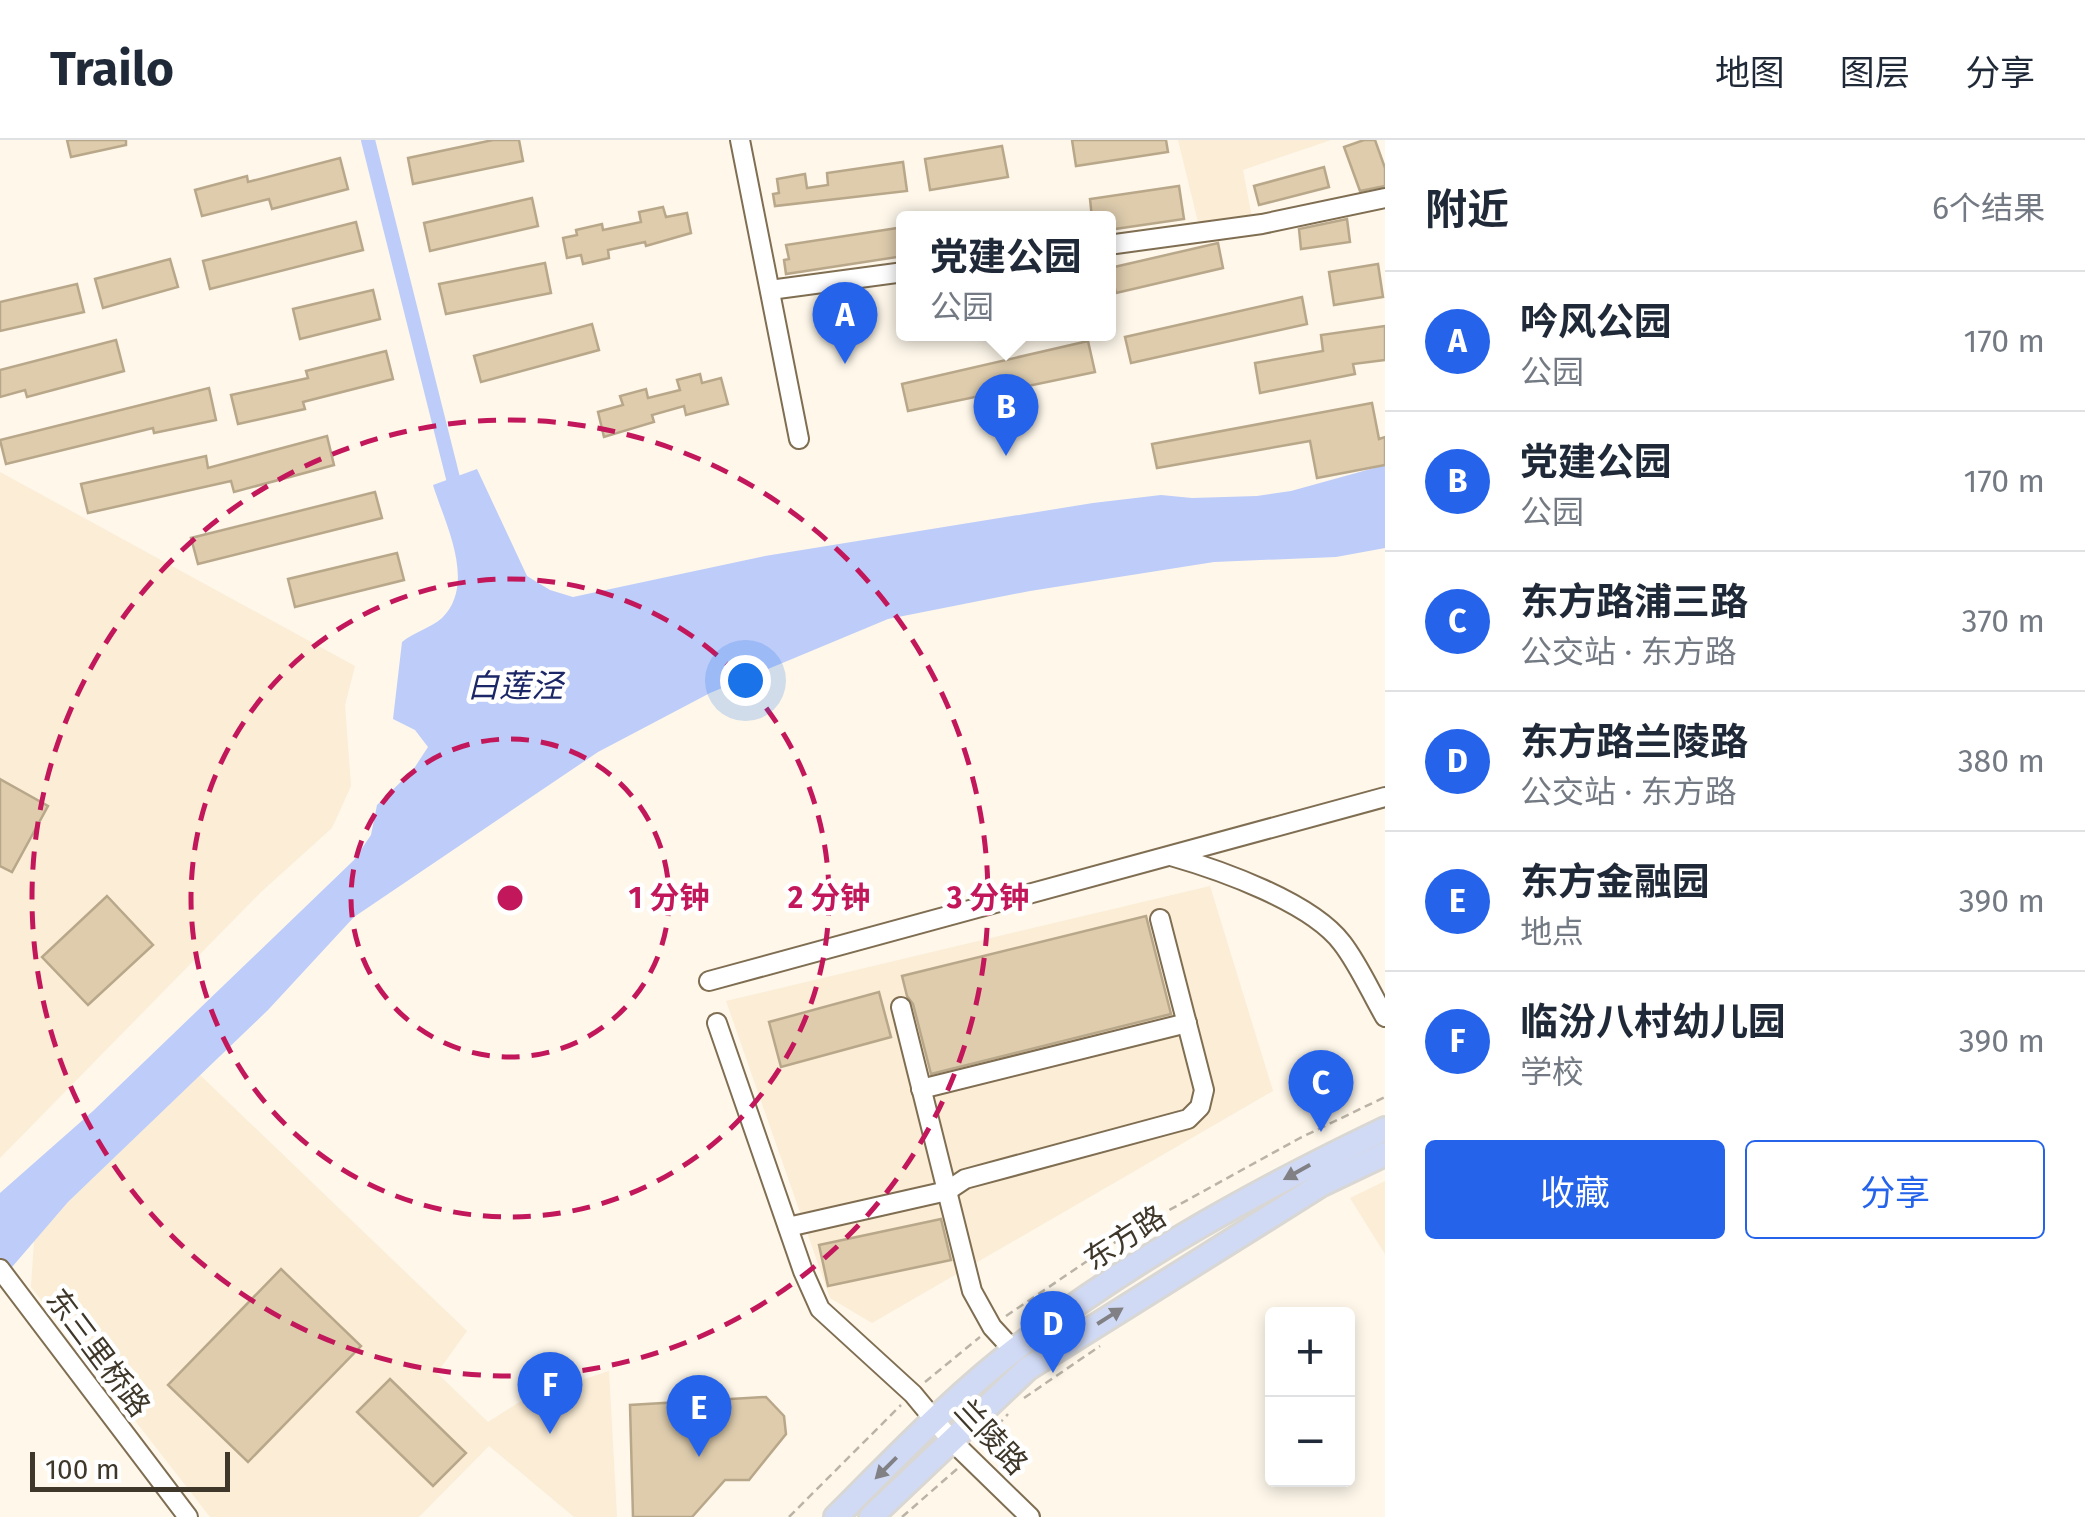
<!DOCTYPE html>
<html lang="zh">
<head>
<meta charset="utf-8">
<style>
  :root { --surface:#fff; --page:#f2f2f3; --text:#1f2937; --muted:#747a83; --line:#e0e1e3; --accent:#2563eb }
  body { margin:0; font-family:"Fira Sans","Noto Sans SC",sans-serif; background:var(--page); color:var(--text) }
  .controls { position:absolute; right:30px; bottom:30px; display:grid; overflow:hidden; border-radius:10px; box-shadow:0 5px 15px #0003 }
  .controls button { width:90px; height:90px; display:grid; place-items:center; padding:0; border:0; border-bottom:2px solid var(--line); background:var(--surface); color:var(--text); font:50px sans-serif }
  .scale { position:absolute; left:30px; bottom:25px; width:200px; box-sizing:border-box; padding-left:10px; border:5px solid #3e372a; border-top:0; font-size:28px; line-height:35px; white-space:nowrap; color:#3e372a; -webkit-text-stroke:8px #fff; paint-order:stroke }
  .you { position:absolute; left:745px; top:540px; width:35px; height:35px; margin:-25px; border:8px solid #fff; border-radius:50%; background:#1a73e8; box-shadow:0 0 0 15px #1a73e833 }
  .badge { display:grid; place-items:center; width:65px; height:65px; border-radius:50%; background:var(--accent); color:#fff; font-size:32px; font-weight:700 }
  .pin { position:absolute; translate:-50% -82px; filter:drop-shadow(0 2px 5px #0008) }
  .pin::after { content:''; position:absolute; top:52px; width:35px; height:30px; background:inherit; clip-path:polygon(0 0,100% 0,50% 100%) }
  .popup { position:absolute; left:896px; top:71px; width:220px; height:130px; box-sizing:border-box; display:grid; place-content:center; border-radius:10px; background:var(--surface); filter:drop-shadow(0 2px 8px #0005); font-size:32px; white-space:nowrap; color:var(--muted) }
  .popup b { font-size:38px; color:var(--text) }
  .popup::after { content:''; position:absolute; left:50%; top:100%; margin-left:-20px; border:20px solid transparent; border-top-color:var(--surface) }
  .list { margin:0; padding:0; list-style:none }
  h2 { display:flex; justify-content:space-between; align-items:center; height:130px; margin:0; padding:0 40px; font-size:42px }
  h2 small { font-size:32px; font-weight:400; color:var(--muted) }
  .list li { display:grid; grid-template-columns:65px 1fr auto; gap:30px; align-items:center; box-sizing:border-box; height:140px; padding:0 40px; border-top:2px solid var(--line) }
  .list b { display:block; font-size:38px; white-space:nowrap }
  .list p { margin:0; font-size:32px; white-space:nowrap; color:var(--muted) }
  .list em { font-size:32px; font-style:normal; color:var(--muted) }
  .actions { display:flex; gap:20px; padding:30px 40px }
  .actions a { flex:1; padding:22px 0; border:2px solid var(--accent); border-radius:10px; text-align:center; font-size:35px; color:var(--accent) }
  .actions .main { background:var(--accent); color:#fff }
  .map { position:relative; flex:none; width:1385px; height:1377px; overflow:hidden }
  header { display:flex; align-items:center; gap:60px; box-sizing:border-box; height:140px; padding:0 50px; background:var(--surface); border-bottom:2px solid var(--line) }
  header strong { font-size:48px }
  nav { display:flex; gap:55px; margin-inline-start:auto; font-size:35px }
  main { display:flex }
  aside { flex:1; background:var(--surface) }
  .map>svg:first-child { display:block }
  .built { fill:#fbedd6 }
  .water { fill:#bdccf9 }
  .lines { fill:none; stroke-linecap:round; stroke-linejoin:round }
  .canal { stroke:#bdccf9; stroke-width:14 }
  .building { fill:#deccad; stroke:#b9a78a; stroke-width:2.5 }
  .minor-casing { stroke:#7f6e52; stroke-width:22 }
  .major-casing { stroke:#d8d7d4; stroke-width:28 }
  .path { stroke:#bab3a6; stroke-width:2.5; stroke-dasharray:8 5; stroke-linecap:butt }
  .minor { stroke:#fff; stroke-width:18 }
  .major { stroke:#d1daf5; stroke-width:22 }
  .oneway { fill:#808085 }
  .ring { fill:none; stroke:#c2185b; stroke-width:5; stroke-dasharray:18 12 }
  .labels { text-anchor:middle; dominant-baseline:central; stroke-width:9; stroke-linejoin:round; paint-order:stroke }
  .street-label { font-size:30px; fill:#3e372a; stroke:#fff }
  .water-label { font-size:32px; font-style:italic; fill:#1c2767; stroke:#fff }
  .centre { fill:#c2185b; stroke:#fff; stroke-width:5 }
  .ring-label { font-size:30px; text-anchor:middle; font-weight:bold; fill:#c2185b; stroke:#fff; stroke-width:9; stroke-linejoin:round; paint-order:stroke }
</style>
</head>
<body>
<header>
<strong>Trailo</strong>
<nav><a>地图</a><a>图层</a><a>分享</a></nav>
</header>
<main>
<div class="map">
<svg width="1385" height="1377" viewBox="0 0 1385 1377">
  <rect width="100%" height="100%" fill="#fef7ea"/>
  <!-- built -->
  <g class="built">
    <polygon points="1178,0 1331,0 1243,30 1252,78 1199,86"/>
    <polygon points="0,332 355,526 345,565 351,646 332,688 261,752 0,1018"/>
    <polygon points="1210,746 1273,951 872,1183 830,1158 726,861"/>
    <polygon points="200,935 467,1191 437,1233 488,1282 526,1258 609,1231 617,1377 574,1377 489,1306 419,1377 210,1377 31,1147 34,1101 68,1062"/>
    <polygon points="1385,1041 1385,1114 1350,1058"/>
  </g>
  <!-- water -->
  <path class="water" d="M1385 325V408L1336 417 1214 422 1030 451 888 479 710 553 598 612 354 777 268 870 68 1062 0 1141V1053L93 971 354 720 371 695 377 665 413 630 428 607 415 590 393 579 402 502C414 492 431 488 442 478 477 443 445 384 433 345L477 329 527 436 550 450 573 457 765 416 1093 363 1161 355 1192 358 1257 356 1291 351Z"/>
  <g class="lines">
    <!-- canal -->
    <polyline class="canal" points="368,0 457,354"/>
  </g>
  <!-- building -->
  <g class="building">
    <polygon points="67,0 126,0 126,5 71,17"/>
    <polygon points="493,0 519,0 523,21 413,44 408,18"/>
    <polygon points="1072,0 1166,0 1168,12 1076,26"/>
    <polygon points="1364,0 1375,0 1385,28 1385,46 1360,51 1344,7"/>
    <polygon points="1002,6 1008,37 930,50 925,19"/>
    <polygon points="340,18 348,49 272,69 269,59 202,76 195,50 247,36 248,42"/>
    <polygon points="903,22 907,51 775,66 773,54 779,53 777,39 805,34 807,48 828,45 827,33"/>
    <polygon points="1324,27 1329,47 1259,65 1254,46"/>
    <polygon points="1179,46 1184,79 1108,90 1108,78 1092,78 1090,59"/>
    <polygon points="532,58 538,86 430,111 424,83"/>
    <polygon points="663,67 666,77 687,73 691,93 646,106 645,102 608,110 609,118 583,124 581,115 567,118 563,98 577,95 576,90 602,84 603,90 641,82 639,72"/>
    <polygon points="1347,79 1350,102 1301,109 1299,89"/>
    <polygon points="356,82 363,110 210,149 203,121"/>
    <polygon points="904,87 904,116 786,134 784,120 789,119 786,105"/>
    <polygon points="1218,103 1223,128 1116,153 1110,128"/>
    <polygon points="170,119 178,147 103,168 95,139"/>
    <polygon points="545,123 551,153 446,174 439,144"/>
    <polygon points="1378,124 1383,157 1334,165 1329,132"/>
    <polygon points="77,144 84,172 0,191 0,162"/>
    <polygon points="373,150 380,179 300,199 293,169"/>
    <polygon points="1302,157 1307,184 1131,223 1125,197"/>
    <polygon points="592,184 599,210 481,242 474,216"/>
    <polygon points="1385,186 1385,220 1353,224 1355,234 1260,253 1255,223 1323,211 1321,195"/>
    <polygon points="116,200 124,231 27,257 25,250 0,257 0,230"/>
    <polygon points="1088,201 1095,232 908,271 902,244"/>
    <polygon points="386,211 393,239 303,262 305,269 238,284 231,255 308,238 306,231"/>
    <polygon points="700,234 702,243 721,238 728,264 686,275 684,266 652,275 654,282 604,297 598,272 623,265 620,256 646,249 648,258 680,250 677,240"/>
    <polygon points="209,248 216,280 154,293 153,288 6,324 0,300"/>
    <polygon points="1372,263 1379,299 1385,297 1385,325 1317,338 1310,301 1157,328 1152,304"/>
    <polygon points="327,296 334,325 234,352 231,341 88,373 81,344 206,316 208,328"/>
    <polygon points="375,352 382,378 198,424 191,398"/>
    <polygon points="397,413 404,440 295,467 288,439"/>
    <polygon points="0,639 48,666 12,732 0,726"/>
    <polygon points="107,756 153,805 88,865 42,817"/>
    <polygon points="1146,776 1171,874 931,934 913,864 907,856 902,836"/>
    <polygon points="879,852 891,897 781,927 769,882"/>
    <polygon points="941,1079 951,1120 828,1146 819,1105"/>
    <polygon points="281,1129 361,1206 248,1322 168,1245"/>
    <polygon points="390,1239 466,1313 433,1346 357,1272"/>
    <polygon points="766,1257 784,1276 786,1294 749,1340 725,1340 692,1377 633,1377 630,1265"/>
  </g>
  <g class="lines">
    <!-- minor casing -->
    <g class="minor-casing">
      <g id="minor">
        <polyline points="740,0 799,299"/>
        <polyline points="1108,105 1262,84 1385,58"/>
        <polyline points="770,150 904,132"/>
        <path d="M1171 716C1220 730 1311 762 1342 803 1359 825 1371 853 1385 877"/>
        <polyline points="709,841 1385,657"/>
        <polyline points="901,867 972,1151 992,1187 1014,1211"/>
        <polyline points="717,883 803,1131 820,1169 913,1254 952,1301 1030,1377"/>
        <polyline points="921,949 1187,883"/>
        <polyline points="788,1087 947,1051 965,1039 1188,979 1200,967 1204,950 1160,779"/>
        <polyline points="0,1129 188,1377"/>
      </g>
    </g>
    <!-- major casing -->
    <g class="major-casing">
      <g id="major">
        <path d="M836 1377C897 1316 957 1253 1026 1201 1136 1117 1260 1049 1385 989"/>
        <polyline points="871,1377 1027,1229 1322,1044 1385,1014"/>
      </g>
    </g>
    <!-- path -->
    <g class="path">
      <polyline points="1006,1176 1133,1090 1300,998 1385,957"/>
      <polyline points="925,1242 980,1197"/>
      <polyline points="1024,1258 1100,1206"/>
      <polyline points="980,1305 1008,1274"/>
      <polyline points="789,1377 901,1265"/>
      <polyline points="902,1377 957,1329"/>
    </g>
    <!-- minor -->
    <use href="#minor" class="minor"/>
    <!-- major -->
    <use href="#major" class="major"/>
  </g>
  <!-- one-way arrows -->
  <defs><path id="oneway-solid" d="M-6-.8H1V-3.2L6.5 0L1 3.2V.8H-6Z" transform="scale(2.5)"/></defs>
  <g class="oneway">
    <use href="#oneway-solid" transform="translate(1297 1032) rotate(151)"/>
    <use href="#oneway-solid" transform="translate(1110 1176) rotate(-32)"/>
    <use href="#oneway-solid" transform="translate(886 1328) rotate(135)"/>
  </g>
  <!-- distance rings -->
  <g class="ring">
    <circle cx="510" cy="758" r="159"/>
    <circle cx="510" cy="758" r="319"/>
    <circle cx="510" cy="758" r="478"/>
  </g>
  <g class="labels">
    <!-- street labels -->
    <g class="street-label">
      <text transform="translate(1125 1098) rotate(-33)">东方路</text>
      <text transform="translate(98 1213) rotate(53)">东三里桥路</text>
      <text transform="translate(991 1297) rotate(47)">兰陵路</text>
    </g>
    <!-- water labels -->
    <g class="water-label">
      <text x="515" y="546">白莲泾</text>
    </g>
  </g>
  <circle cx="510" cy="758" r="15" class="centre"/>
  <g class="ring-label">
    <text x="669" y="768">1 分钟</text>
    <text x="829" y="768">2 分钟</text>
    <text x="988" y="768">3 分钟</text>
  </g>
</svg>
<div class="controls">
<button>+</button>
<button>−</button>
</div>
<div class="scale">100 m</div>
<div class="you"></div>
<div class="pin badge" style="left:845px;top:224px">A</div>
<div class="pin badge" style="left:1006px;top:316px">B</div>
<div class="popup"><b>党建公园</b>公园</div>
<div class="pin badge" style="left:1321px;top:992px">C</div>
<div class="pin badge" style="left:1053px;top:1233px">D</div>
<div class="pin badge" style="left:699px;top:1317px">E</div>
<div class="pin badge" style="left:550px;top:1294px">F</div>
</div>
<aside>
<h2>附近<small>6个结果</small></h2>
<ul class="list">
<li><span class="badge">A</span><div><b>吟风公园</b><p>公园</p></div><em>170 m</em></li>
<li><span class="badge">B</span><div><b>党建公园</b><p>公园</p></div><em>170 m</em></li>
<li><span class="badge">C</span><div><b>东方路浦三路</b><p>公交站 · 东方路</p></div><em>370 m</em></li>
<li><span class="badge">D</span><div><b>东方路兰陵路</b><p>公交站 · 东方路</p></div><em>380 m</em></li>
<li><span class="badge">E</span><div><b>东方金融园</b><p>地点</p></div><em>390 m</em></li>
<li><span class="badge">F</span><div><b>临汾八村幼儿园</b><p>学校</p></div><em>390 m</em></li>
</ul>
<div class="actions"><a class="main">收藏</a><a>分享</a></div>
</aside>
</main>
</body>
</html>
